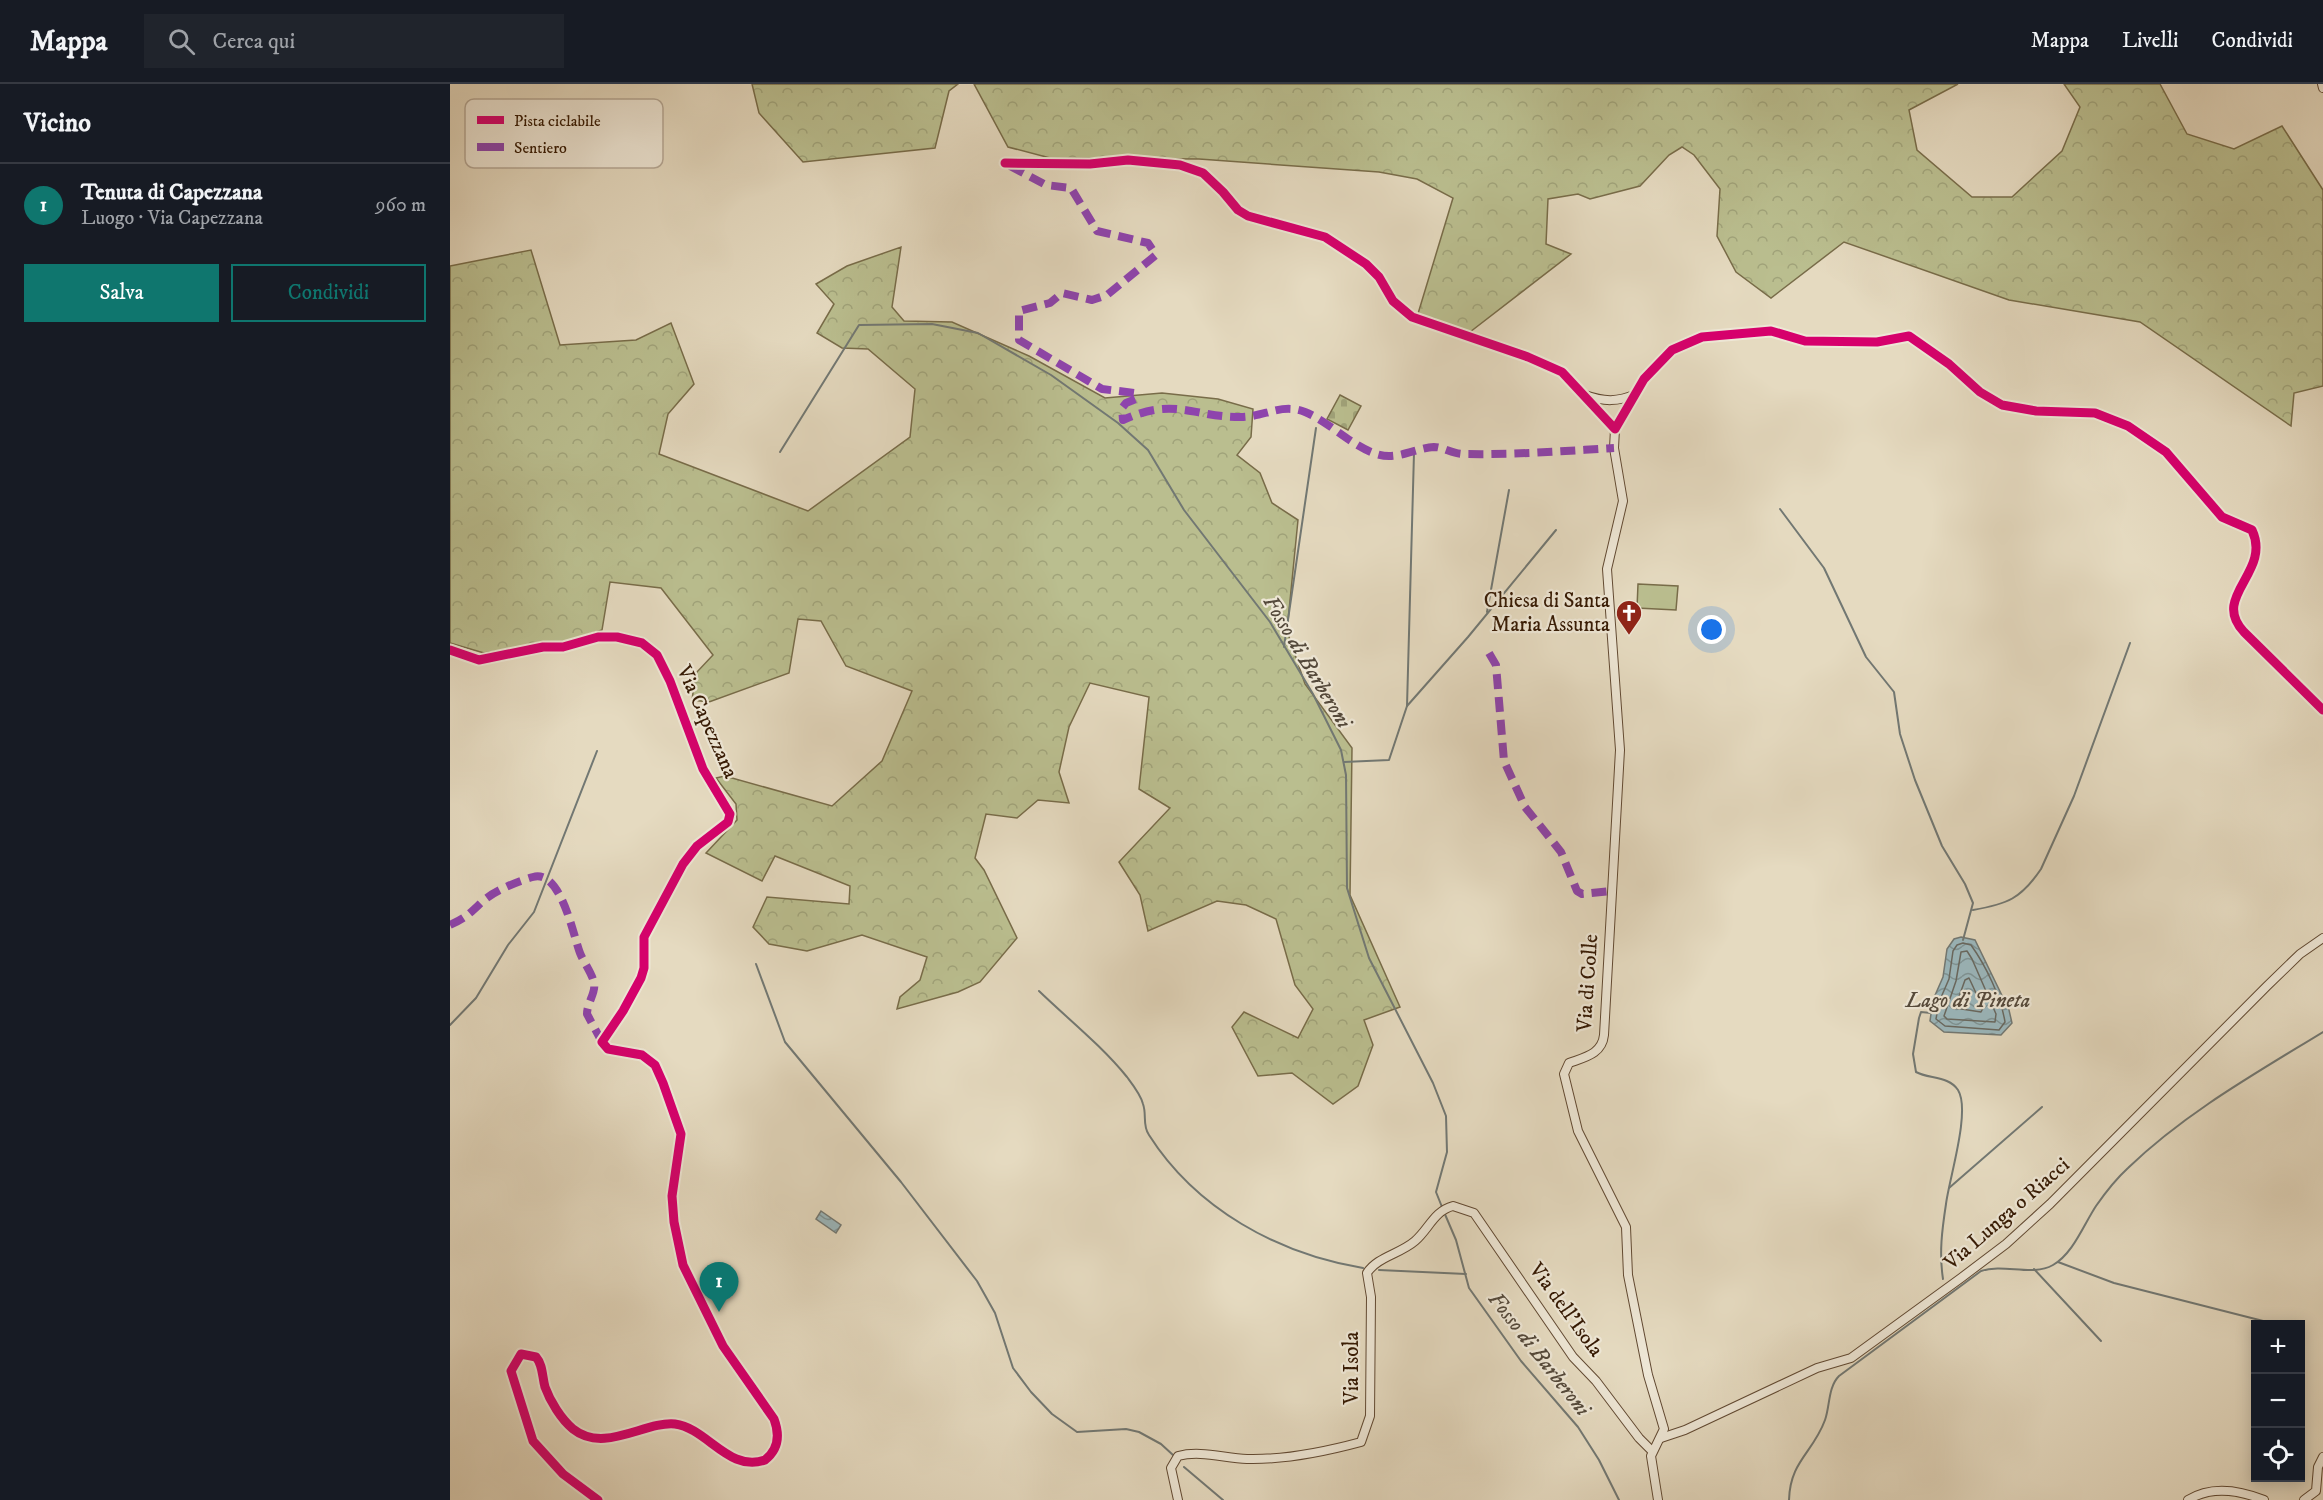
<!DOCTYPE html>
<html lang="it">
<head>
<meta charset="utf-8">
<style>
  :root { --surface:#171b24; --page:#20242c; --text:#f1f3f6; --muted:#9ea1a6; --line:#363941; --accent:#0f766e }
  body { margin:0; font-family:"IM FELL DW Pica",serif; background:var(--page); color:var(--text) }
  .controls { position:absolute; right:18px; bottom:18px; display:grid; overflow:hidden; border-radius:0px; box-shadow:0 3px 15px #0003 }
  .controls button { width:54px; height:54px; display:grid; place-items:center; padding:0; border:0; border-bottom:2px solid var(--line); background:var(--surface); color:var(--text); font:30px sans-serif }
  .you { position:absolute; left:1262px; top:546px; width:21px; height:21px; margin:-15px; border:4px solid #fff; border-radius:50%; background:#1a73e8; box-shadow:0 0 0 9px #1a73e833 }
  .badge { display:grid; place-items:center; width:39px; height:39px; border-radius:50%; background:var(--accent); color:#fff; font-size:20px; font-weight:700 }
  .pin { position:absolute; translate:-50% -50px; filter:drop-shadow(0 2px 3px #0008) }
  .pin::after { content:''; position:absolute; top:32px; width:21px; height:18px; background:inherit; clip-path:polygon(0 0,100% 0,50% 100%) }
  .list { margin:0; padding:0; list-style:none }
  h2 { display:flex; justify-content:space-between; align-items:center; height:78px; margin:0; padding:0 24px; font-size:26px }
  h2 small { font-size:20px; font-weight:400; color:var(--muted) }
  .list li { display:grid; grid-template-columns:39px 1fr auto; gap:18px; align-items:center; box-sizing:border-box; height:84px; padding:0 24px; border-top:2px solid var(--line) }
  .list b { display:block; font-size:22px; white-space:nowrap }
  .list p { margin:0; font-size:20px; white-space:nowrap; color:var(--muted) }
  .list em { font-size:20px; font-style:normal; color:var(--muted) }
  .actions { display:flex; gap:12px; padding:18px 24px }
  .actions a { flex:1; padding:14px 0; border:2px solid var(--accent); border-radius:0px; text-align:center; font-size:21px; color:var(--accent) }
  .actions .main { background:var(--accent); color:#fff }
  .icon { flex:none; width:33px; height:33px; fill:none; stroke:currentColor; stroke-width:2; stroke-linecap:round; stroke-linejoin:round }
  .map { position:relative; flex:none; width:1873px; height:1416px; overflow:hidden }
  header { display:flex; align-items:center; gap:36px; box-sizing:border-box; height:84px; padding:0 30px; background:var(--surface); border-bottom:2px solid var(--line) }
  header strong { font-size:28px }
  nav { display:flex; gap:33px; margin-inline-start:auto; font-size:21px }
  .search { width:420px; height:54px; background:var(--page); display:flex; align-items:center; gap:15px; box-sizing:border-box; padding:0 21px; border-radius:0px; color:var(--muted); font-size:22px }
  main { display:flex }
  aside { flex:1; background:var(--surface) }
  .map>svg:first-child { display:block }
  .grass { fill:#babe8f; stroke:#786c49; stroke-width:1.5 }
  .forest { fill:url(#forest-crowns); stroke:#786c49; stroke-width:1.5 }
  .cemetery { fill:url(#cemetery-stones); stroke:#786c49; stroke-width:1.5 }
  .water { fill:url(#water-waves); stroke:#727873; stroke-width:1.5 }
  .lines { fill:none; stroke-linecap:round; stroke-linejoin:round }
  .shore { stroke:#686860; stroke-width:1.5 }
  .stream { stroke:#727873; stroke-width:2 }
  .street-casing { stroke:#614932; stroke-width:10 }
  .street { stroke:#eee7d6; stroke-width:8 }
  .quiet { stroke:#8e44ad; stroke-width:8; stroke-dasharray:15 8; stroke-linecap:butt }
  .cycleway-casing { stroke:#eee7d6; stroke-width:13 }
  .cycleway { stroke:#d6006c; stroke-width:9 }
  .labels { text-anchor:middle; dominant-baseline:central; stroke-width:4.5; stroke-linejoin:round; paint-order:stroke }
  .poi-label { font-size:21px; fill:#351903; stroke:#eee7d6; text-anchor:end }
  .street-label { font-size:21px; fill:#351903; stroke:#eee7d6 }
  .water-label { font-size:22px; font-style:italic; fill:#54493b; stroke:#eee7d6 }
  .key { fill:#eee7d6; stroke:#b6a997; stroke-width:1.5 }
  .key-label { font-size:16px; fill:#351903 }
</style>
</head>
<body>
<header>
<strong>Mappa</strong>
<div class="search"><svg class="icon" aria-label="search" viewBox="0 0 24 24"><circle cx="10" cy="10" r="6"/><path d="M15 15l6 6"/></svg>Cerca qui</div>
<nav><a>Mappa</a><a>Livelli</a><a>Condividi</a></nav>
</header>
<main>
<aside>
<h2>Vicino<small></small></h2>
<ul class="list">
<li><span class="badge">1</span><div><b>Tenuta di Capezzana</b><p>Luogo · Via Capezzana</p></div><em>960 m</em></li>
</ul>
<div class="actions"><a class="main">Salva</a><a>Condividi</a></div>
</aside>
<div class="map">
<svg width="1873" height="1416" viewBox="0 0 1873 1416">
  <defs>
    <pattern id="forest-crowns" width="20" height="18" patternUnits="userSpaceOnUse" patternTransform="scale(1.5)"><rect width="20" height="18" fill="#babe8f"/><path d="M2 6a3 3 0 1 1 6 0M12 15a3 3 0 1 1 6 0" fill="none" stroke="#a0a37a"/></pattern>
    <pattern id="cemetery-stones" width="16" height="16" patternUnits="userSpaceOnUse" patternTransform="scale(1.5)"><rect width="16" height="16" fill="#babe8f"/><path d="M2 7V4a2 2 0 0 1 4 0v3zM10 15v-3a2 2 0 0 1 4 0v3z" fill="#a0a37a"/></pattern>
    <pattern id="water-waves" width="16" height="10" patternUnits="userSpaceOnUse" patternTransform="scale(1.5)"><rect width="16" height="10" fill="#9bb8be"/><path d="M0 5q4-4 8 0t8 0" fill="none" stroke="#7f9598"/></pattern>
  </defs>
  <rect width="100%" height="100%" fill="#e5dac0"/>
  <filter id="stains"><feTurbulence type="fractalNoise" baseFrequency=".00333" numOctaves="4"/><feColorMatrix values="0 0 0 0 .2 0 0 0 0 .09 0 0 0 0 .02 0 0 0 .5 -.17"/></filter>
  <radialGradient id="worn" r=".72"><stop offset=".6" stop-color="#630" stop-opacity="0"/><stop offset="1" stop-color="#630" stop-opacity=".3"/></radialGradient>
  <!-- grass -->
  <polygon class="grass" points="1188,500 1228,502 1226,526 1187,524"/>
  <!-- forest -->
  <g class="forest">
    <polygon points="302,0 508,0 499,7 485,64 353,78 309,29"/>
    <polygon points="524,0 1508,0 1459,26 1467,66 1522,113 1562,113 1612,67 1630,23 1614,0 1710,0 1737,50 1784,65 1832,42 1873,106 1873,302 1844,309 1841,342 1690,238 1559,216 1394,158 1321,214 1286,188 1267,152 1270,105 1244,71 1232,63 1219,71 1190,102 1140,115 1128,110 1098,115 1096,160 1121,170 1020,248 967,233 1003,114 967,95 929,88 749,75 600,74 558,63"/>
    <polygon points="451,163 442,223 454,237 502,238 579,272 655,314 712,309 768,315 803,325 801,353 787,371 810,389 822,419 848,436 837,547 855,600 902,664 900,811 950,923 914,936 923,961 908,1002 883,1020 842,989 808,992 782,943 794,928 848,954 863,925 845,901 826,835 796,821 767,817 698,847 690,811 669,778 720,724 689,705 699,613 640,599 619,643 609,688 619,719 588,716 567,734 536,730 525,774 534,786 567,854 530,898 508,908 447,925 450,913 470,896 477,873 412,851 357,867 319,860 303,843 317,813 399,820 400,802 325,772 312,797 256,769 287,736 286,720 266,694 275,692 382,722 432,677 462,607 396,582 371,537 348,535 339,589 259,618 242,616 246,589 263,571 211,504 160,498 152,546 117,557 34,569 0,559 0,182 81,166 110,261 186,256 221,239 244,300 218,330 209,370 358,427 460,353 465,305 418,265 392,264 367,249 384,220 366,200 397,182"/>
  </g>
  <!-- cemetery -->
  <polygon class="cemetery" points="890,311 911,322 898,346 877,335"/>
  <!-- water -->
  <g class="water">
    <polygon points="1511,853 1525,856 1559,926 1562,939 1551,951 1494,948 1480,937 1483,916 1493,893 1497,865 1504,855"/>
    <polygon points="371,1127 391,1141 386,1149 366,1135"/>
  </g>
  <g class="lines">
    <!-- shore -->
    <g class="shore">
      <path d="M1513 859 1521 861C1536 882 1551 913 1555 938L1549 946 1495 942 1486 935 1489 918 1499 895 1503 867 1507 861Z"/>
      <polygon points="1511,868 1517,867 1522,875 1546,930 1545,938 1497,935 1494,932 1506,897"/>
      <polygon points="1519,894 1533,924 1531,928 1505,924 1515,896"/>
    </g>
    <!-- stream -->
    <g class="stream">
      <polyline points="330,368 409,241 482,240 528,249 601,291 668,339 698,366 734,426 820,538 863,610 891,666 896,691 897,804 919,874 983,999 996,1032 997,1068 986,1108 992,1123"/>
      <polyline points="1330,425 1374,484 1416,573 1444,608 1450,650 1465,696 1492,762 1515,800 1523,819 1513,856"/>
      <polyline points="1037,528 1059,406"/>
      <polyline points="834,563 866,344"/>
      <polyline points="957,622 1018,553 1106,446"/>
      <polyline points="894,678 939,676 957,622 964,369"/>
      <path d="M1523 826C1557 820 1571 815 1591 785L1624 712 1680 559"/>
      <polyline points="306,880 335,958 451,1098 527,1197 545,1229 563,1284 581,1308 602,1330 627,1348 676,1345 689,1348 711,1360 723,1371"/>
      <path d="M589 907C618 935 651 961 677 993 683 1001 691 1011 693 1020 697 1031 692 1041 699 1051 746 1125 828 1170 913 1184"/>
      <path d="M1481 929 1471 928 1469 934 1463 970 1466 988C1479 995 1499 992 1508 1006 1521 1027 1499 1095 1496 1120 1492 1146 1489 1169 1493 1195"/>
      <polyline points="0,941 26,914 58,861 84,828 147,667"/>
      <polyline points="1499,1104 1592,1023"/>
      <polyline points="994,1128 1006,1156 1019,1204 1071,1277 1128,1343 1149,1376 1169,1416"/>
      <polyline points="1608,1178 1664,1199 1825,1240"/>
      <polyline points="1584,1185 1651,1257"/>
      <polyline points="929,1186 1016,1190"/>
      <polyline points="734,1383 773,1416"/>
      <path d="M1339 1416C1340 1377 1363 1369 1375 1336 1380 1322 1378 1303 1389 1292L1531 1187C1554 1179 1582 1193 1603 1181 1623 1170 1634 1140 1646 1122 1655 1109 1666 1095 1678 1084 1735 1029 1806 989 1873 948"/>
    </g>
    <!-- street casing -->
    <g class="street-casing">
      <g id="street">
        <polyline points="1872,0 1873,4"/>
        <path d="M555 79 640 80 678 76 730 81 753 89 773 108 788 126 798 132 875 153 916 180 929 193 943 217 962 233 1078 273 1112 288 1165 345 1194 295 1222 266 1252 253 1321 247 1355 257 1427 258 1459 252 1499 280 1530 308 1552 321 1586 327 1645 329 1678 342 1716 368 1772 433 1802 446C1822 489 1760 512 1794 548L1873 626"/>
        <path d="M1135 311C1154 318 1168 318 1186 310"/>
        <path d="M1165 345 1164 364 1173 417 1157 485 1170 666 1154 951C1152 970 1135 973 1119 979L1114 990 1128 1047 1176 1143 1178 1191 1198 1291 1214 1345 1201 1372 1208 1416"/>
        <path d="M0 566 29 576 93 563H113L148 553H167L192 559 207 571 220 597 253 685 280 730 278 738 247 762 233 780 194 853V884L191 894 173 927 152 958 158 965 192 971 205 981 213 999 231 1050 222 1112 224 1138 233 1181 273 1262 324 1335C330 1351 329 1365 315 1376 279 1389 257 1344 225 1340 195 1337 154 1370 123 1345 111 1335 100 1317 95 1303 92 1292 93 1281 86 1273L71 1270 61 1287 83 1357 113 1390 148 1416"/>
        <polyline points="1211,1354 1235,1346 1367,1284 1401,1274 1511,1194 1556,1160 1600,1120 1817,902 1850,870 1873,854"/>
        <path d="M728 1416 721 1384 728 1372C750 1366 774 1374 797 1375 835 1376 874 1368 911 1358L920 1332 921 1213 917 1189C927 1173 950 1170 965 1157 979 1145 984 1127 1003 1122L1024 1129 1123 1273 1146 1297 1189 1354 1202 1367"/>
        <path d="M1738 1416C1762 1401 1789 1406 1814 1416"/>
        <polyline points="1854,1416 1866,1407 1868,1383 1873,1373"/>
      </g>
    </g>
    <!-- street -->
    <use href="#street" class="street"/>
    <!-- quiet -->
    <g class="quiet">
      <path d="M560 82 596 101 621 104 647 147 698 159 706 171 657 211 642 216 612 209 600 219 569 227V256L652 305 685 309 686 315 676 319 672 324 673 336C726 312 743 334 793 333 816 332 832 319 855 328 881 338 911 372 939 372 954 372 969 364 984 363 993 363 1003 370 1014 370 1064 371 1114 367 1164 364"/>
      <polyline points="1039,569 1046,581 1054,677 1075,723 1111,768 1127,807 1132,810 1161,807"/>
      <path d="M0 841C17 833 20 829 33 817 44 807 68 797 83 793 111 785 123 851 130 869 134 879 142 889 144 899 146 909 137 919 137 930L152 958"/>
    </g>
    <!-- cycleway casing -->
    <g class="cycleway-casing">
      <g id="cycleway">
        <path d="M555 79 640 80 678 76 730 81 753 89 773 108 788 126 798 132 875 153 916 180 929 193 943 217 962 233 1078 273 1112 288 1165 345 1194 295 1222 266 1252 253 1321 247 1355 257 1427 258 1459 252 1499 280 1530 308 1552 321 1586 327 1645 329 1678 342 1716 368 1772 433 1802 446C1822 489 1760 512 1794 548L1873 626"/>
        <path d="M0 566 29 576 93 563H113L148 553H167L192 559 207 571 220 597 253 685 280 730 278 738 247 762 233 780 194 853V884L191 894 173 927 152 958 158 965 192 971 205 981 213 999 231 1050 222 1112 224 1138 233 1181 273 1262 324 1335C330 1351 329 1365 315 1376 279 1389 257 1344 225 1340 195 1337 154 1370 123 1345 111 1335 100 1317 95 1303 92 1292 93 1281 86 1273L71 1270 61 1287 83 1357 113 1390 148 1416"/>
      </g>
    </g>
    <!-- cycleway -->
    <use href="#cycleway" class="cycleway"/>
  </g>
  <!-- icons -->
  <defs>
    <g id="church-pin" transform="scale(1.35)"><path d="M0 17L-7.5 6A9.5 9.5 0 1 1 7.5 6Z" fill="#8f2418" stroke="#eee7d6"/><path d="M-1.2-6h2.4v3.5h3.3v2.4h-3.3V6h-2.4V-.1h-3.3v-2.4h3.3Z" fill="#fff"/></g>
  </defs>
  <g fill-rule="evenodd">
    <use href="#church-pin" x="1179" y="529"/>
  </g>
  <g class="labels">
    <!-- poi labels -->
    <g class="poi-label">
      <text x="1160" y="517">Chiesa di Santa<tspan x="1160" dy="24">Maria Assunta</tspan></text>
    </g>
    <!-- street labels -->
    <g class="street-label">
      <text transform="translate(257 638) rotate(66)">Via Capezzana</text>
      <text transform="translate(1138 899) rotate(-86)">Via di Colle</text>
      <text transform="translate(1557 1130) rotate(-41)">Via Lunga o Riacci</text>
      <text transform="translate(1116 1226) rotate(54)">Via dell'Isola</text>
      <text transform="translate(902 1284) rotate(-90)">Via Isola</text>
    </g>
    <!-- water labels -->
    <g class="water-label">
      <text transform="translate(857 578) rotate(59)">Fosso di Barberoni</text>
      <text x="1518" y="916">Lago di Pineta</text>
      <text transform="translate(1089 1270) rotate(52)">Fosso di Barberoni</text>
    </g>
  </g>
  <!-- legend -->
  <rect x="15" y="15" width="198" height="69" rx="9" class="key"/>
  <rect x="27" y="32" width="27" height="8" fill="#d6006c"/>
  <rect x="27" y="59" width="27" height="8" fill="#8e44ad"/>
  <g class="key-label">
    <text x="64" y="42">Pista ciclabile</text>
    <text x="64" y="69">Sentiero</text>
  </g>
  <rect width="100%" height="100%" filter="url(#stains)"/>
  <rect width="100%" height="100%" fill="url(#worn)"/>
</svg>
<div class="controls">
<button>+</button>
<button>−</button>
<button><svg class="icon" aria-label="locate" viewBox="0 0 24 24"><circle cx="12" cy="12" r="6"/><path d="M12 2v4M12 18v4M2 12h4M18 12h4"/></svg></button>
</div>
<div class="you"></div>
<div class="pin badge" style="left:269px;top:1228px">1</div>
</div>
</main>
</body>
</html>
